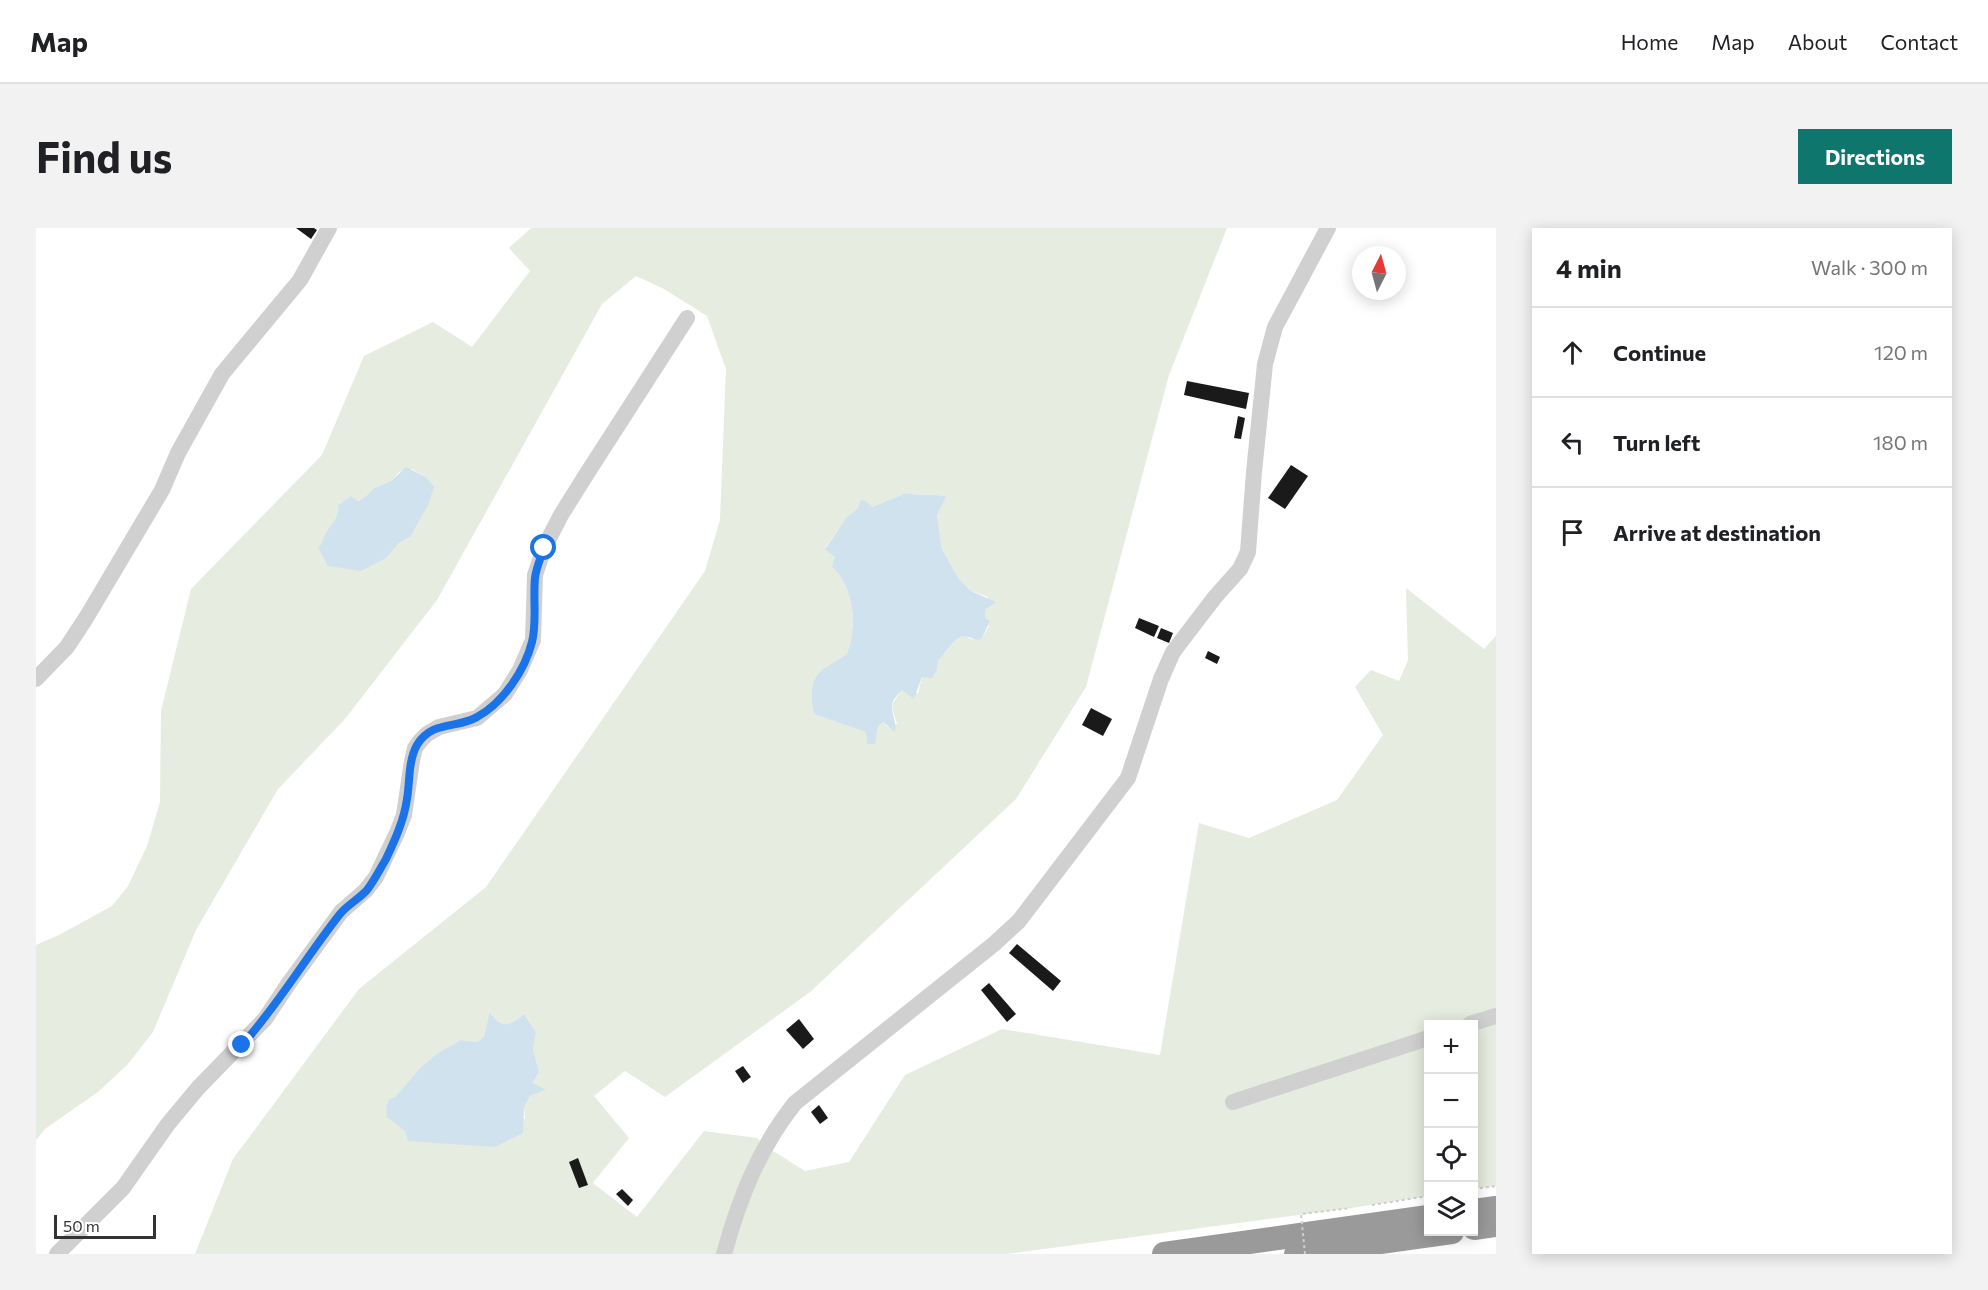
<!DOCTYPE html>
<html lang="en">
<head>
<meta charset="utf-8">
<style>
  :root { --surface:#fff; --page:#f2f2f2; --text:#202124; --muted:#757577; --line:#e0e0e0; --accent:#0f766e }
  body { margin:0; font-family:Commissioner,sans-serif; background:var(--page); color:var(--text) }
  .controls { position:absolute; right:18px; bottom:18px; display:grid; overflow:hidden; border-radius:0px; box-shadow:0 3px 15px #0003 }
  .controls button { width:54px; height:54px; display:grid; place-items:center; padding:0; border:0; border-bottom:2px solid var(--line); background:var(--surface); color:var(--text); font:30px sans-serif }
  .compass { position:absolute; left:1316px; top:18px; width:54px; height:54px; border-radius:50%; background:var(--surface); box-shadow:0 3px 15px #0003; rotate:6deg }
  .scale { position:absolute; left:18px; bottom:15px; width:102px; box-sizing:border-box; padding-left:6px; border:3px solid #333; border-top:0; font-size:16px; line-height:21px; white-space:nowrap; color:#333; -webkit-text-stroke:4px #fff; paint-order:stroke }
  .stop { position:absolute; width:18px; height:18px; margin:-14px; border:4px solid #1a73e8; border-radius:50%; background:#fff }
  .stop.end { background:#1a73e8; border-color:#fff; box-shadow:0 2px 6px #0008 }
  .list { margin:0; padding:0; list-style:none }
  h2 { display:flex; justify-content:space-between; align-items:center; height:78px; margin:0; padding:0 24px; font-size:26px }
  h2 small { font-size:20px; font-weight:400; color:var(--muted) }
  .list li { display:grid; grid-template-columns:39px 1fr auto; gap:18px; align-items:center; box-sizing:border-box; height:90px; padding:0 24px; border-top:2px solid var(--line) }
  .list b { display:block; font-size:22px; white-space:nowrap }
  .list em { font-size:20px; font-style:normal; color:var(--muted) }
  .icon { flex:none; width:33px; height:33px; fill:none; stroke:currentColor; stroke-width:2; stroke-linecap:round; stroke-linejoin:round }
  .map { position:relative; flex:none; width:1460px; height:1026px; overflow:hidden; border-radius:0px }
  header { display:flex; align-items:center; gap:36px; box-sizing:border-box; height:84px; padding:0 30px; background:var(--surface); border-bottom:2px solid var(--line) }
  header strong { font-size:28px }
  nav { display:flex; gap:33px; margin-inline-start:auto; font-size:21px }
  .intro { display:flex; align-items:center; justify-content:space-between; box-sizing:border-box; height:144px; padding:0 36px }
  h1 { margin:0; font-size:42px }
  .button { padding:15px 27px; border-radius:0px; background:var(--accent); color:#fff; font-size:21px; font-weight:700 }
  main { display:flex; gap:36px; padding:0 36px }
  aside { flex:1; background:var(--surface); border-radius:0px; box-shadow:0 3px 15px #0003 }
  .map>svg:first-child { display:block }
  .green { fill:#e6ecdf; fill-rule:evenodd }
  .water { fill:#cfe2ee }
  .building { fill:#1a1a1a }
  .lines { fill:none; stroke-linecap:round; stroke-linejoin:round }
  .path { stroke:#cdcdcd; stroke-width:2; stroke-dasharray:3 3; stroke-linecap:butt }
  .minor { stroke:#d0d0d0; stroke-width:16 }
  .highway { stroke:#9a9a9a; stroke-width:24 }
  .path-bridge { stroke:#cdcdcd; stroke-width:2; stroke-dasharray:3 3; stroke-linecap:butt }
  .route { stroke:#1a73e8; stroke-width:8 }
</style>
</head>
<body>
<header>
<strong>Map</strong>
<nav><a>Home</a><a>Map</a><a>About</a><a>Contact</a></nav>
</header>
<div class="intro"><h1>Find us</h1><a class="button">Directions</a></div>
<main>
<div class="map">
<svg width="1460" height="1026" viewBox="0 0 1460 1026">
  <rect width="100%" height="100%" fill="#fff"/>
  <!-- green -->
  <path class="green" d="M495 0H1191L1133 147 1050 459 980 571 774 764 629 869 589 843 558 868 593 910 557 955 601 989 668 903 721 910 729 918 769 943 813 934 869 847 966 801 1124 827 1163 595 1213 610 1301 572 1347 507 1319 459 1335 442 1363 453 1372 432 1370 360 1448 421 1460 408V958L1438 961V796H1392V968L1315 980 971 1026H159L197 931 323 761 450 659 669 343 684 292 690 141 671 88 628 61 600 48 566 76 401 372 309 491 242 561 160 702 117 804 92 836 62 864 9 901 0 912V717L23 707 76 678 92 658 111 618 124 574 125 483 155 361 286 227 328 128 397 94 436 119 494 43 473 20ZM376 241 390 249 374 309 363 315 350 330 282 321C286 316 286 313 289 308 295 294 302 294 302 277L315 268 321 273 330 268 338 260 355 253 363 244ZM870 265C883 268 896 266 909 268L901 287 906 321 923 351 935 363 952 369 949 390 953 398 946 410C943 410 939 411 936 411 929 410 934 407 926 408 920 409 908 427 902 433L901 442 886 449 882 465 866 462C853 480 855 475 861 496L852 499 847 494 842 499 841 507 778 486C775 474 773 455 783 445 789 438 803 432 811 426 821 398 819 360 796 339L800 329 789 320 810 290 822 280 836 279ZM455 785C466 804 474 796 488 786L500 804 497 821 503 844 497 856 509 862 494 868 488 880 489 891 350 879 353 871 359 869 386 838 402 825 425 812 441 814 448 809Z"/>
  <!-- water -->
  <g class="water">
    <path d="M370 239 390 249 398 259 392 277 374 309 363 315 350 330 325 343 292 338 282 320C286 316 286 313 289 307 295 294 302 294 302 277L315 268 322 273 330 268 338 260 355 253Z"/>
    <path d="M870 265C883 268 896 266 910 268L901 287 906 321 923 351 935 363 960 374 950 381 949 390 954 393 946 410 942 412C937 411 932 408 927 408 919 409 908 427 902 433L901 442 896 450 886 449 878 471 866 462C864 465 861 467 859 470 851 480 862 493 859 504L847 494 842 499 839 516H831L830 504 778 486C775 474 773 455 783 445 789 438 803 432 811 426 821 398 819 360 796 339L799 329 789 321 810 290 822 280 825 272 830 273 836 279Z"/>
    <path d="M454 784C466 803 474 797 488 786L500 804 497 821 503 844 497 855 510 862 494 868 488 880 487 905 459 919 372 913 369 903 351 889 350 879 353 871 359 869 386 838 402 825 425 812 441 814 448 809Z"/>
  </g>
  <!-- building -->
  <g class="building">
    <polygon points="260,0 278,0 281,2 275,11"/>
    <polygon points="1151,153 1213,165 1210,181 1148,167"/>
    <polygon points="1202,188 1209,190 1205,211 1198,210"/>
    <polygon points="1255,237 1272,248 1249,281 1232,270"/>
    <polygon points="1103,390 1123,398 1118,409 1099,400"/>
    <polygon points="1125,400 1137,405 1133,415 1121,410"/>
    <polygon points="1172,423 1184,429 1181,436 1169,430"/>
    <polygon points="1055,480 1076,491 1067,508 1046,497"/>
    <polygon points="981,716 1025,753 1017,763 973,725"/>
    <polygon points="953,755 980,786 971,794 945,762"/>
    <polygon points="763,791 778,811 767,821 750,802"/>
    <polygon points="707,838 715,849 707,855 699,843"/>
    <polygon points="783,877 792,890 784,896 775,884"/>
    <polygon points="542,930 552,957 543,960 533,934"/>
    <polygon points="586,961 597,972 592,978 580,966"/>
  </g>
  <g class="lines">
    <!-- path -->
    <g class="path">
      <polyline points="1438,961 1460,958"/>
      <polyline points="1336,977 1392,968"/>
    </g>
    <!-- minor -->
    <g class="minor">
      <polyline points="0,451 31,419 50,390 126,262 142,225 186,146 264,52 293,0"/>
      <polyline points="1434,796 1460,788"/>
      <polyline points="1197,874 1392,810"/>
      <polyline points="21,1026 87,960 132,896 162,860 229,791 253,755 305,684 330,662 340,649 361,605 368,587 376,533 379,520 385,512 391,506 403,499 441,490 469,466 484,442 497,412 499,347 508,320 525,287 550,247 651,90"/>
      <path d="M688 1026C703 971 723 920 759 875L958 716 983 693 1092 550 1125 451 1137 424 1179 369 1204 341 1212 324 1218 244 1229 136 1239 99 1292 0"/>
    </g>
    <!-- highway -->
    <g class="highway">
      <polyline points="1438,983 1460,980"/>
      <polyline points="1438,1000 1460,997"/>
      <polyline points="1128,1026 1392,989"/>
      <polyline points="1260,1026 1416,1004"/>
    </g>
    <!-- path-bridge -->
    <polyline class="path-bridge" points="1269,1026 1265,986 1315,980"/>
  </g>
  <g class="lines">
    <!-- route -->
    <path class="route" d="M206 817C242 777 270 729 304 686 311 677 323 671 331 662 338 653 344 641 350 631 359 612 368 592 371 571 374 554 372 533 381 517 396 492 421 501 441 489 467 475 489 442 496 414 501 395 497 370 499 350 500 340 505 329 508 320"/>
  </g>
</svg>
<div class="controls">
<button>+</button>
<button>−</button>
<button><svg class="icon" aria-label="locate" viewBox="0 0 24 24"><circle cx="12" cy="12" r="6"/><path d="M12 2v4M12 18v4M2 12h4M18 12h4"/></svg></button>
<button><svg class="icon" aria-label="layers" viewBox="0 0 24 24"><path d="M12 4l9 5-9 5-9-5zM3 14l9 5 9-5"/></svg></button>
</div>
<svg class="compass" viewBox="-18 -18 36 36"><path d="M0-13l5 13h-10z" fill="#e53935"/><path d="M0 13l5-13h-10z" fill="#757577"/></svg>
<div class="scale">50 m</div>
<div class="stop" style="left:508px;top:320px"></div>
<div class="stop end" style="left:206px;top:817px"></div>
</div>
<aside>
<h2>4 min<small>Walk · 300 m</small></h2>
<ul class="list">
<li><svg class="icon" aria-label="ahead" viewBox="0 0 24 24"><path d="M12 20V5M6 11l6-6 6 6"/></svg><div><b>Continue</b></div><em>120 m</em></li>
<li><svg class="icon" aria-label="left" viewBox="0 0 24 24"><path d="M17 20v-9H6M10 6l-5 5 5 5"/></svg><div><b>Turn left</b></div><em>180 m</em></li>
<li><svg class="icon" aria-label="arrive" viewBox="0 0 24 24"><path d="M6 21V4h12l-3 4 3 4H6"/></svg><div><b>Arrive at destination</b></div></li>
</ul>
</aside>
</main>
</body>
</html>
